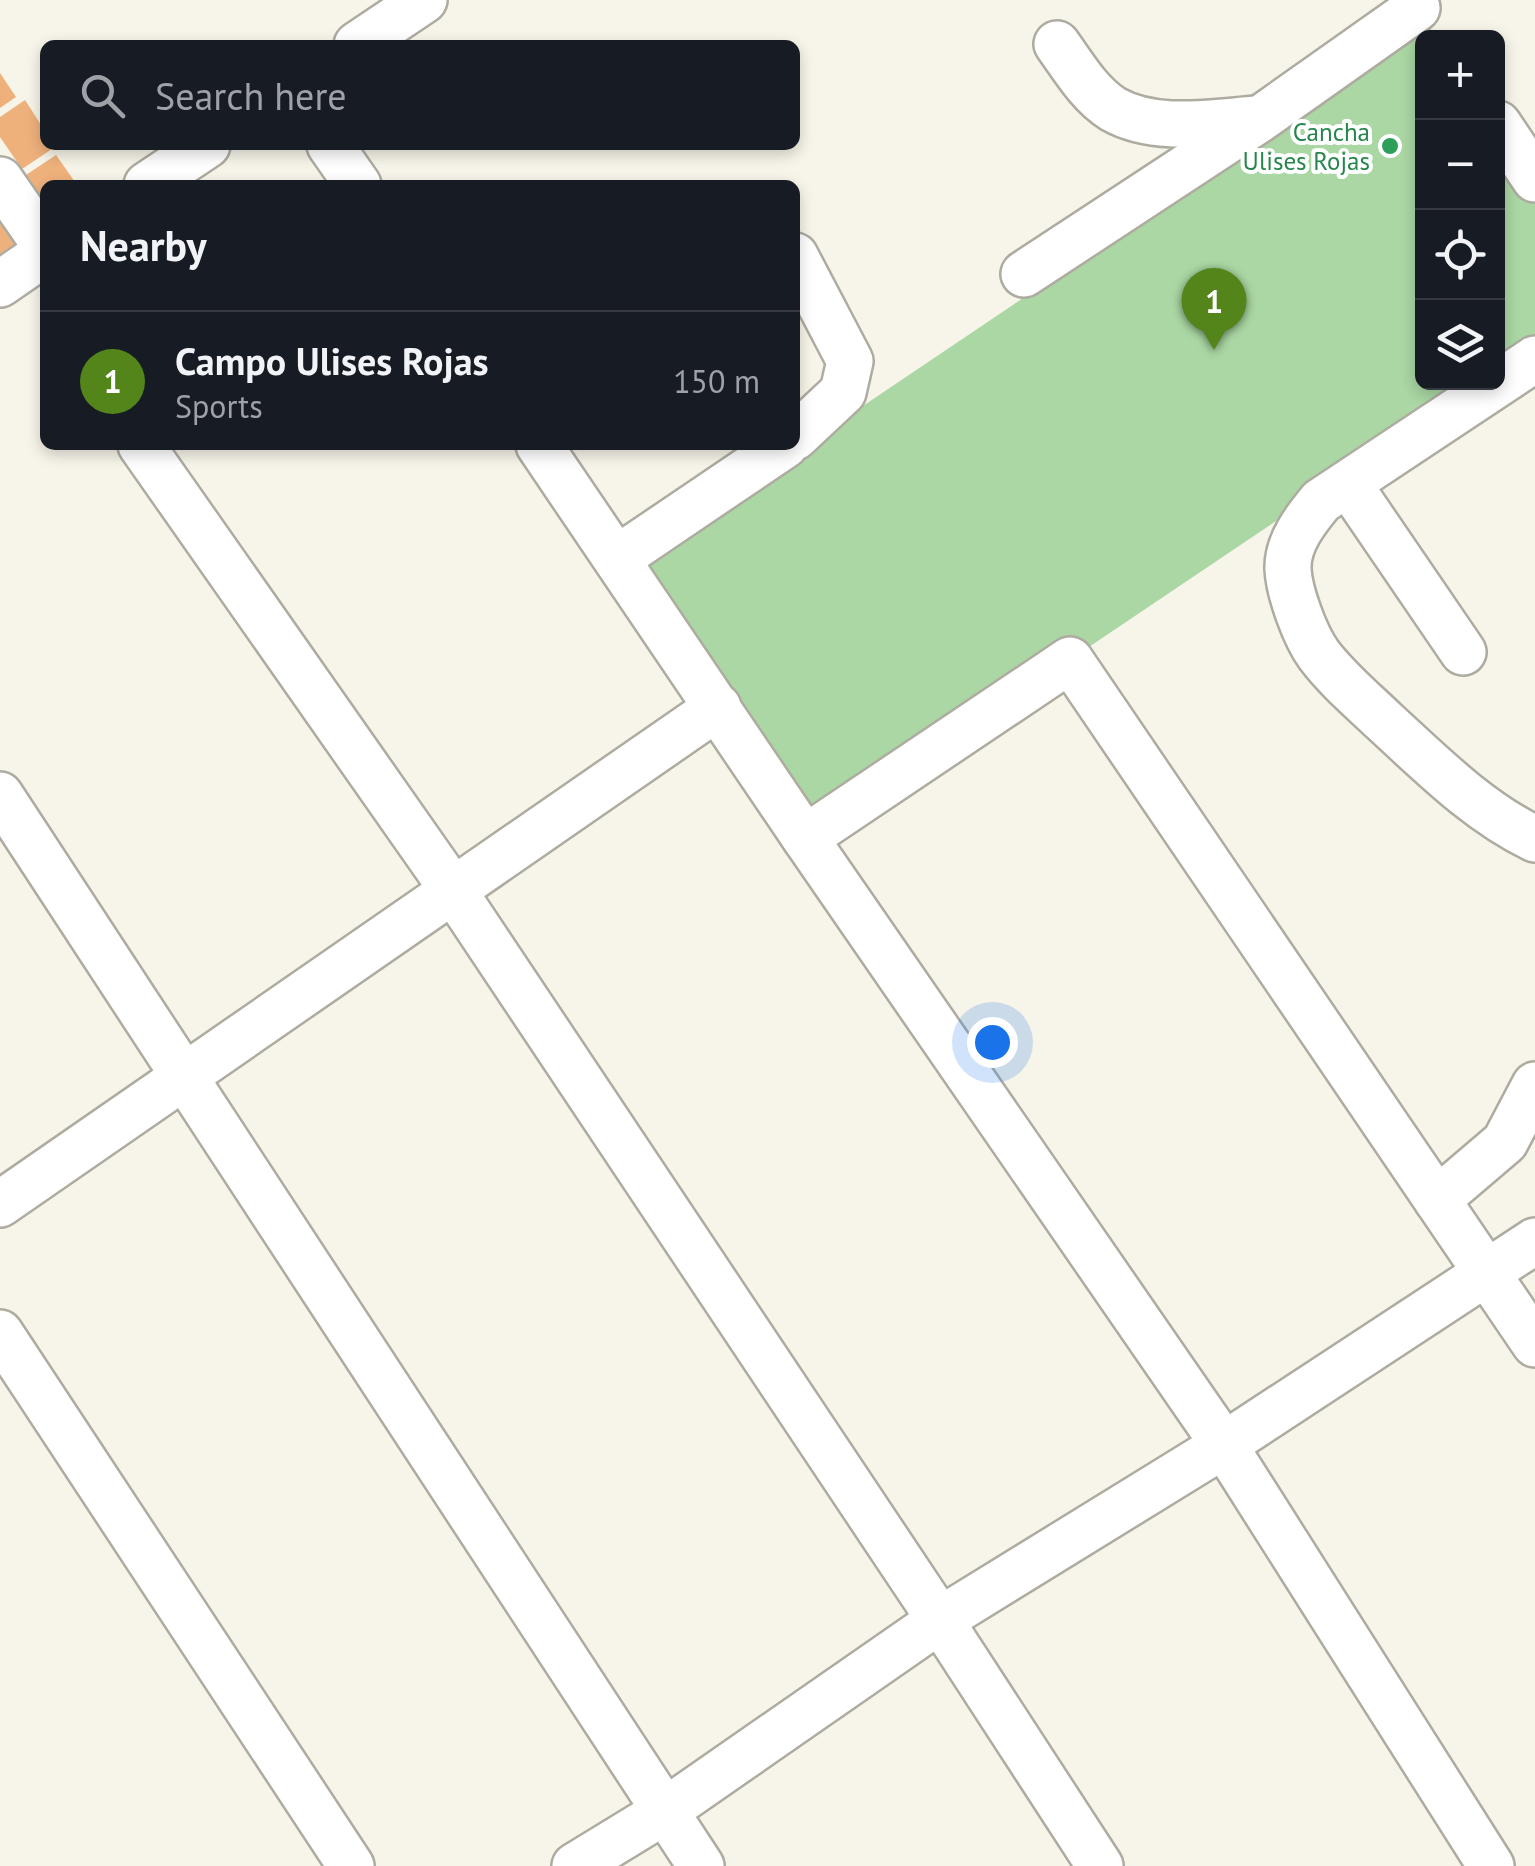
<!DOCTYPE html>
<html lang="en">
<head>
<meta charset="utf-8">
<style>
  :root { --surface:#171b24; --page:#242831; --text:#f1f3f6; --muted:#9ea1a6; --line:#363941; --accent:#53851a }
  body { margin:0; font-family:"PT Sans",sans-serif; background:var(--page); color:var(--text) }
  .controls { position:absolute; right:30px; top:30px; display:grid; overflow:hidden; border-radius:15px; box-shadow:0 5px 15px #0003 }
  .controls button { width:90px; height:90px; display:grid; place-items:center; padding:0; border:0; border-bottom:2px solid var(--line); background:var(--surface); color:var(--text); font:50px sans-serif }
  .you { position:absolute; left:992px; top:1042px; width:35px; height:35px; margin:-25px; border:8px solid #fff; border-radius:50%; background:#1a73e8; box-shadow:0 0 0 15px #1a73e833 }
  .badge { display:grid; place-items:center; width:65px; height:65px; border-radius:50%; background:var(--accent); color:#fff; font-size:32px; font-weight:700 }
  .pin { position:absolute; translate:-50% -82px; filter:drop-shadow(0 2px 5px #0008) }
  .pin::after { content:''; position:absolute; top:52px; width:35px; height:30px; background:inherit; clip-path:polygon(0 0,100% 0,50% 100%) }
  .list { margin:0; padding:0; list-style:none }
  h2 { display:flex; justify-content:space-between; align-items:center; height:130px; margin:0; padding:0 40px; font-size:42px }
  h2 small { font-size:32px; font-weight:400; color:var(--muted) }
  .list li { display:grid; grid-template-columns:65px 1fr auto; gap:30px; align-items:center; box-sizing:border-box; height:140px; padding:0 40px; border-top:2px solid var(--line) }
  .list b { display:block; font-size:38px; white-space:nowrap }
  .list p { margin:0; font-size:32px; white-space:nowrap; color:var(--muted) }
  .list em { font-size:32px; font-style:normal; color:var(--muted) }
  .icon { flex:none; width:55px; height:55px; fill:none; stroke:currentColor; stroke-width:2; stroke-linecap:round; stroke-linejoin:round }
  .map { position:relative; flex:none; width:1535px; height:1866px; overflow:hidden }
  .search { position:absolute; background:var(--surface); box-shadow:0 5px 15px #0003; left:40px; top:40px; width:760px; height:110px; display:flex; align-items:center; gap:25px; box-sizing:border-box; padding:0 35px; border-radius:15px; color:var(--muted); font-size:38px }
  .panel { position:absolute; background:var(--surface); box-shadow:0 5px 15px #0003; left:40px; top:180px; width:760px; height:270px; border-radius:15px }
  .map>svg:first-child { display:block }
  .green { fill:#aad7a3 }
  .building { fill:#efb17c }
  .lines { fill:none; stroke-linecap:round; stroke-linejoin:round }
  .minor-casing { stroke:#aeaca1; stroke-width:50 }
  .minor { stroke:#fff; stroke-width:45 }
  .leisure-dot { fill:#2e9e5b; stroke:#fff; stroke-width:4 }
  .labels { text-anchor:middle; dominant-baseline:central; stroke-width:8; stroke-linejoin:round; paint-order:stroke }
  .leisure-label { font-size:25px; fill:#27864d; stroke:#fff; text-anchor:end }
</style>
</head>
<body>
<div class="map">
<svg width="1535" height="1866" viewBox="0 0 1535 1866">
  <rect width="100%" height="100%" fill="#f7f4e9"/>
  <!-- green -->
  <g class="green">
    <polygon points="1428,25 1436,37 1422,38 1422,382 1481,383 805,838 624,567"/>
    <polygon points="1498,129 1535,185 1535,346 1498,371"/>
  </g>
  <!-- building -->
  <g class="building">
    <polygon points="0,73 16,97 0,108"/>
    <polygon points="25,100 45,131 45,145 58,145 22,169 0,137 0,117"/>
    <polygon points="56,155 77,185 45,185 45,204 26,175"/>
    <polygon points="0,218 19,246 0,259"/>
  </g>
  <g class="lines">
    <!-- minor casing -->
    <g class="minor-casing">
      <g id="minor">
        <path d="M1057 44C1073 66 1089 94 1113 109 1155 133 1212 122 1258 119"/>
        <polyline points="357,45 424,0"/>
        <polyline points="1498,124 1535,179"/>
        <polyline points="330,145 358,185"/>
        <polyline points="0,180 45,245"/>
        <polyline points="147,185 207,145"/>
        <polyline points="795,256 850,361 843,392 795,437"/>
        <polyline points="1024,274 1260,119 1417,8"/>
        <polyline points="0,284 45,253"/>
        <path d="M1535 359 1321 501C1306 519 1287 543 1288 569 1289 592 1305 636 1319 655 1337 679 1362 700 1384 721 1431 764 1477 811 1535 839"/>
        <polyline points="141,445 453,890 940,1620 1100,1866"/>
        <polyline points="539,445 805,838 1224,1445 1491,1866"/>
        <polyline points="1349,485 1463,652"/>
        <polyline points="618,558 785,445"/>
        <polyline points="0,795 701,1866"/>
        <polyline points="805,838 1070,660 1535,1344"/>
        <polyline points="1437,1200 1505,1142 1535,1085"/>
        <polyline points="0,1204 718,707"/>
        <polyline points="0,1333 351,1866"/>
        <polyline points="575,1866 665,1811 940,1620 1224,1445 1535,1241"/>
      </g>
    </g>
    <!-- minor -->
    <use href="#minor" class="minor"/>
  </g>
  <!-- markers -->
  <circle class="leisure-dot" cx="1390" cy="146" r="10"/>
  <g class="labels">
    <!-- leisure labels -->
    <g class="leisure-label">
      <text x="1370" y="132">Cancha<tspan x="1370" dy="29">Ulises Rojas</tspan></text>
    </g>
  </g>
</svg>
<div class="controls">
<button>+</button>
<button>−</button>
<button><svg class="icon" aria-label="locate" viewBox="0 0 24 24"><circle cx="12" cy="12" r="6"/><path d="M12 2v4M12 18v4M2 12h4M18 12h4"/></svg></button>
<button><svg class="icon" aria-label="layers" viewBox="0 0 24 24"><path d="M12 4l9 5-9 5-9-5zM3 14l9 5 9-5"/></svg></button>
</div>
<div class="you"></div>
<div class="pin badge" style="left:1214px;top:350px">1</div>
<div class="search"><svg class="icon" aria-label="search" viewBox="0 0 24 24"><circle cx="10" cy="10" r="6"/><path d="M15 15l6 6"/></svg>Search here</div>
<section class="panel">
<h2>Nearby<small></small></h2>
<ul class="list">
<li><span class="badge">1</span><div><b>Campo Ulises Rojas</b><p>Sports</p></div><em>150 m</em></li>
</ul>
</section>
</div>
</body>
</html>
